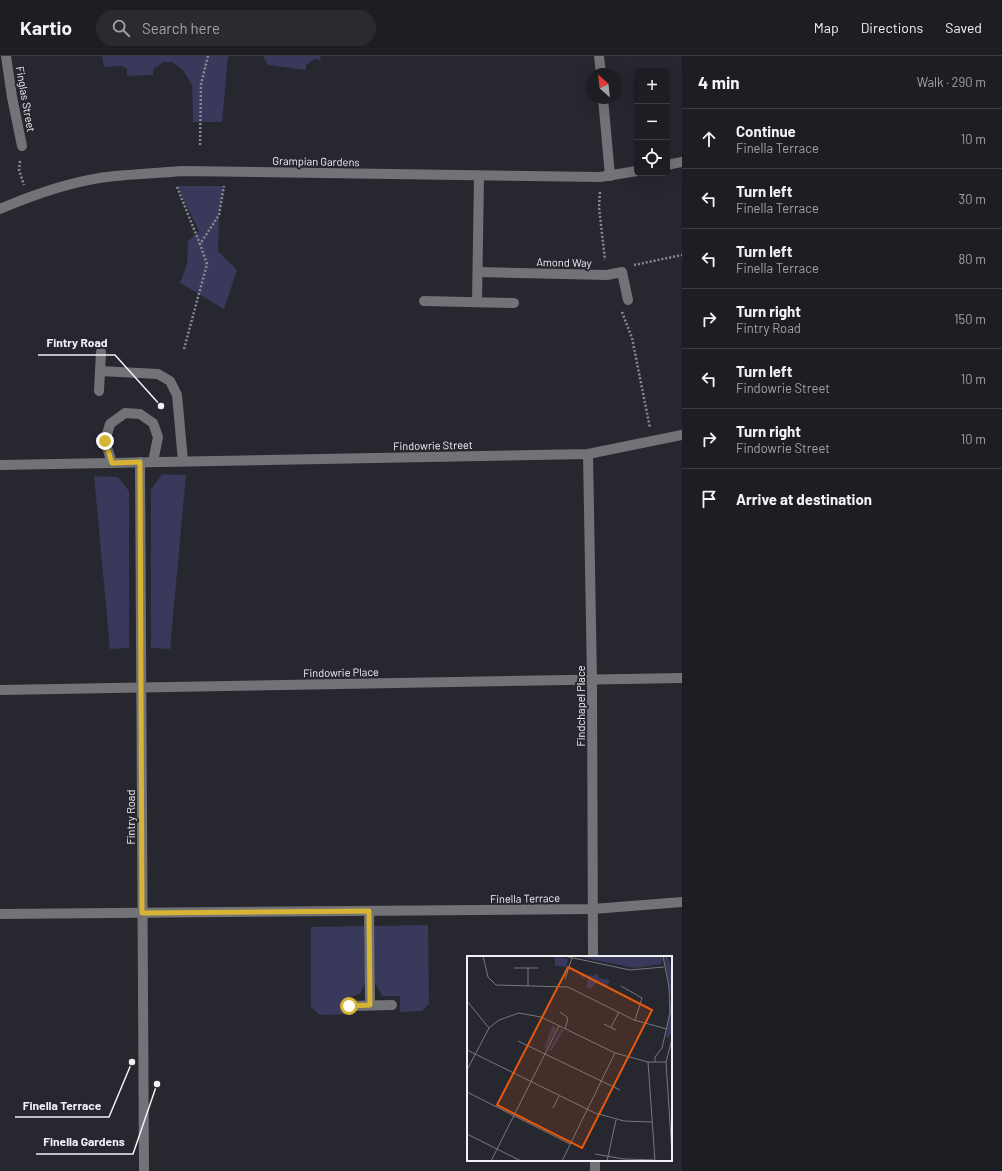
<!DOCTYPE html>
<html lang="en">
<head>
<meta charset="utf-8">
<style>
  :root { --surface:#1d1d24; --page:#2a2a31; --text:#f1f3f6; --muted:#a0a2a6; --line:#3b3b41 }
  body { margin:0; font-family:Barlow,sans-serif; background:var(--page); color:var(--text) }
  .controls { position:absolute; right:12px; top:12px; display:grid; overflow:hidden; border-radius:6px; box-shadow:0 4px 16px #0002 }
  .controls button { width:36px; height:36px; display:grid; place-items:center; padding:0; border:0; border-bottom:1px solid var(--line); background:var(--surface); color:var(--text); font:20px sans-serif }
  .compass { position:absolute; left:586px; top:12px; width:36px; height:36px; border-radius:50%; background:var(--surface); box-shadow:0 4px 16px #0002; rotate:333deg }
  .stop { position:absolute; width:12px; height:12px; margin:-9px; border:3px solid #d7b434; border-radius:50%; background:#fff }
  .stop.end { background:#d7b434; border-color:#fff; box-shadow:0 1px 4px #0008 }
  .list { margin:0; padding:0; list-style:none }
  h2 { display:flex; justify-content:space-between; align-items:center; height:52px; margin:0; padding:0 16px; font-size:17px }
  h2 small { font-size:13px; font-weight:400; color:var(--muted) }
  .list li { display:grid; grid-template-columns:26px 1fr auto; gap:12px; align-items:center; box-sizing:border-box; height:60px; padding:0 16px; border-top:1px solid var(--line) }
  .list b { display:block; font-size:15px; white-space:nowrap }
  .list p { margin:0; font-size:13px; white-space:nowrap; color:var(--muted) }
  .list em { font-size:13px; font-style:normal; color:var(--muted) }
  .icon { flex:none; width:22px; height:22px; fill:none; stroke:currentColor; stroke-width:2; stroke-linecap:round; stroke-linejoin:round }
  .map { position:relative; flex:none; width:682px; height:1115px; overflow:hidden }
  header { display:flex; align-items:center; gap:24px; box-sizing:border-box; height:56px; padding:0 20px; background:var(--surface); border-bottom:1px solid var(--line) }
  header strong { font-size:19px }
  nav { display:flex; gap:22px; margin-inline-start:auto; font-size:14px }
  .search { width:280px; height:36px; background:var(--page); display:flex; align-items:center; gap:10px; box-sizing:border-box; padding:0 14px; border-radius:22px; color:var(--muted); font-size:15px }
  main { display:flex }
  aside { flex:1; background:var(--surface) }
  .map>svg:first-child { display:block }
  .green { fill:#38395b }
  .lines { fill:none; stroke-linecap:round; stroke-linejoin:round }
  .path { stroke:#898991; stroke-width:2.5; stroke-dasharray:2 2; stroke-linecap:butt }
  .minor { stroke:#727277; stroke-width:10 }
  .route { stroke:#d7b434; stroke-width:5 }
  .labels { text-anchor:middle; dominant-baseline:central; stroke-width:4; stroke-linejoin:round; paint-order:stroke }
  .street-label { font-size:11px; fill:#f0f0f6; stroke:#272730 }
  .inset-road { fill:none; stroke:#77777f; stroke-width:1 }
  .view { fill:#e8590c; fill-opacity:0.15; stroke:#e8590c; stroke-width:2 }
  .inset-edge { fill:none; stroke:#f0f0f6; stroke-width:2 }
  .leader { fill:none; stroke:#f0f0f6; stroke-width:1.5 }
  .callout-dot { fill:#f0f0f6; stroke:#272730; stroke-width:1.5 }
  .callout-label { font-size:12px; text-anchor:middle; font-weight:bold; fill:#f0f0f6; stroke:#272730; stroke-width:4; stroke-linejoin:round; paint-order:stroke }
</style>
</head>
<body>
<header>
<strong>Kartio</strong>
<div class="search"><svg class="icon" aria-label="search" viewBox="0 0 24 24"><circle cx="10" cy="10" r="6"/><path d="M15 15l6 6"/></svg>Search here</div>
<nav><a>Map</a><a>Directions</a><a>Saved</a></nav>
</header>
<main>
<div class="map">
<svg width="682" height="1115" viewBox="0 0 682 1115">
  <rect width="100%" height="100%" fill="#272730"/>
  <!-- green -->
  <g class="green">
    <polygon points="102,0 229,0 228,1 222,66 193,66 192,29 182,13 172,6 163,6 153,14 153,19 127,20 127,13 122,10 104,11"/>
    <polygon points="263,0 320,0 321,4 315,3 306,9 306,14 268,9"/>
    <polygon points="177,130 224,130 219,159 218,195 237,214 224,253 180,227 187,208 188,185 199,175"/>
    <polygon points="162,418 186,419 170,593 151,592 151,434"/>
    <polygon points="94,420 118,421 129,435 129,592 110,593"/>
    <polygon points="428,869 429,948 422,955 400,956 400,940 382,940 375,927 374,870"/>
    <polygon points="364,870 365,927 360,938 349,941 350,958 320,959 311,951 311,871"/>
  </g>
  <g class="lines">
    <!-- path -->
    <g class="path">
      <polyline points="200,89 201,28 208,0"/>
      <polyline points="20,105 19,114 24,129"/>
      <polyline points="177,131 200,188"/>
      <polyline points="600,136 599,151 605,204"/>
      <polyline points="634,209 682,199"/>
      <polyline points="622,256 632,282 650,372"/>
      <polyline points="184,293 207,208 200,188 219,159 224,130"/>
    </g>
    <!-- minor -->
    <g class="minor">
      <polyline points="6,0 12,41 22,90"/>
      <polyline points="599,0 601,18"/>
      <polyline points="603,42 610,120"/>
      <polyline points="667,109 682,106"/>
      <path d="M0 153C37 137 75 124 115 120 137 118 160 117 182 115L600 121 637 115"/>
      <polyline points="478,216 607,219 622,216 628,244"/>
      <polyline points="424,245 514,247"/>
      <polyline points="477,246 479,120"/>
      <polyline points="100,315 158,318 170,325 177,339 183,405"/>
      <polyline points="99,335 101,296"/>
      <polyline points="588,398 592,624 593,901"/>
      <polyline points="140,406 144,1115"/>
      <polyline points="112,407 105,385 110,368 125,357 140,358 153,367 158,381 153,406"/>
      <polyline points="0,409 588,398 682,379"/>
      <polyline points="0,634 682,622"/>
      <polyline points="369,855 370,949"/>
      <polyline points="0,858 593,853 682,846"/>
      <polyline points="349,950 392,949"/>
      <polyline points="595,1104 595,1115"/>
    </g>
  </g>
  <g class="lines">
    <!-- route -->
    <polyline class="route" points="105,385 112,407 140,406 142,857 369,855 370,949 349,950"/>
  </g>
  <g class="labels">
    <!-- street labels -->
    <g class="street-label">
      <text transform="translate(26 43) rotate(80)">Finglas Street</text>
      <text transform="translate(316 105) rotate(1)">Grampian Gardens</text>
      <text transform="translate(564 206) rotate(1)">Amond Way</text>
      <text transform="translate(433 389) rotate(-1)">Findowrie Street</text>
      <text transform="translate(341 616) rotate(-1)">Findowrie Place</text>
      <text transform="translate(580 650) rotate(-90)">Findchapel Place</text>
      <text transform="translate(130 761) rotate(-90)">Fintry Road</text>
      <text transform="translate(525 842) rotate(-1)">Finella Terrace</text>
    </g>
  </g>
  <!-- overview -->
  <g transform="translate(467 900)">
    <rect width="205" height="205" fill="#272730"/>
    <path d="M88 0 101 3 99 11 88 10ZM107 0H195V5L194 8 168 12ZM197 0H201L205 17V76L201 82 199 81 204 42ZM113 17 126 20 130 17 132 22 143 24 140 31 130 25 124 33 120 31 121 22 115 21ZM86 69 89 73 79 92 77 91ZM94 73 97 74 84 95 82 94Z" fill="#38395b"/>
    <path class="inset-road" d="M16 0 21 21 29 29 101 31 167 64 200 73M97 0 163 14 197 11M47 12H71M61 12V30M98 23 105 2M154 30 175 42 168 64M0 45 22 72M93 56 101 62 98 73M137 68 149 74M144 71 152 56M205 83 199 106 205 198M51 85 153 134M0 94 128 157 157 165 185 166M181 106 188 205M188 106V101L195 92 203 57 202 31 196 0M0 114 22 72 32 64 52 57 74 61 148 97 181 106H199M0 136 103 188M86 152 92 140M0 178 54 205M128 198 157 203 188 204M24 205 92 70M95 205 148 97M140 205 149 164"/>
    <path class="view" d="M101 11 185 54 115 192 30 149Z"/>
    <rect width="205" height="205" class="inset-edge"/>
  </g>
  <!-- callouts -->
  <path class="leader" d="M161 350L115 299H38M132 1006L109 1061H15M157 1028L133 1098H36"/>
  <g class="callout-dot">
    <circle cx="161" cy="350" r="4"/>
    <circle cx="132" cy="1006" r="4"/>
    <circle cx="157" cy="1028" r="4"/>
  </g>
  <g class="callout-label">
    <text x="77" y="291">Fintry Road</text>
    <text x="62" y="1054">Finella Terrace</text>
    <text x="84" y="1090">Finella Gardens</text>
  </g>
</svg>
<div class="controls">
<button>+</button>
<button>−</button>
<button><svg class="icon" aria-label="locate" viewBox="0 0 24 24"><circle cx="12" cy="12" r="6"/><path d="M12 2v4M12 18v4M2 12h4M18 12h4"/></svg></button>
</div>
<svg class="compass" viewBox="-18 -18 36 36"><path d="M0-13l5 13h-10z" fill="#e53935"/><path d="M0 13l5-13h-10z" fill="#a0a2a6"/></svg>
<div class="stop" style="left:349px;top:950px"></div>
<div class="stop end" style="left:105px;top:385px"></div>
</div>
<aside>
<h2>4 min<small>Walk · 290 m</small></h2>
<ul class="list">
<li><svg class="icon" aria-label="ahead" viewBox="0 0 24 24"><path d="M12 20V5M6 11l6-6 6 6"/></svg><div><b>Continue</b><p>Finella Terrace</p></div><em>10 m</em></li>
<li><svg class="icon" aria-label="left" viewBox="0 0 24 24"><path d="M17 20v-9H6M10 6l-5 5 5 5"/></svg><div><b>Turn left</b><p>Finella Terrace</p></div><em>30 m</em></li>
<li><svg class="icon" aria-label="left" viewBox="0 0 24 24"><path d="M17 20v-9H6M10 6l-5 5 5 5"/></svg><div><b>Turn left</b><p>Finella Terrace</p></div><em>80 m</em></li>
<li><svg class="icon" aria-label="right" viewBox="0 0 24 24"><path d="M7 20v-9h11M14 6l5 5-5 5"/></svg><div><b>Turn right</b><p>Fintry Road</p></div><em>150 m</em></li>
<li><svg class="icon" aria-label="left" viewBox="0 0 24 24"><path d="M17 20v-9H6M10 6l-5 5 5 5"/></svg><div><b>Turn left</b><p>Findowrie Street</p></div><em>10 m</em></li>
<li><svg class="icon" aria-label="right" viewBox="0 0 24 24"><path d="M7 20v-9h11M14 6l5 5-5 5"/></svg><div><b>Turn right</b><p>Findowrie Street</p></div><em>10 m</em></li>
<li><svg class="icon" aria-label="arrive" viewBox="0 0 24 24"><path d="M6 21V4h12l-3 4 3 4H6"/></svg><div><b>Arrive at destination</b></div></li>
</ul>
</aside>
</main>
</body>
</html>
